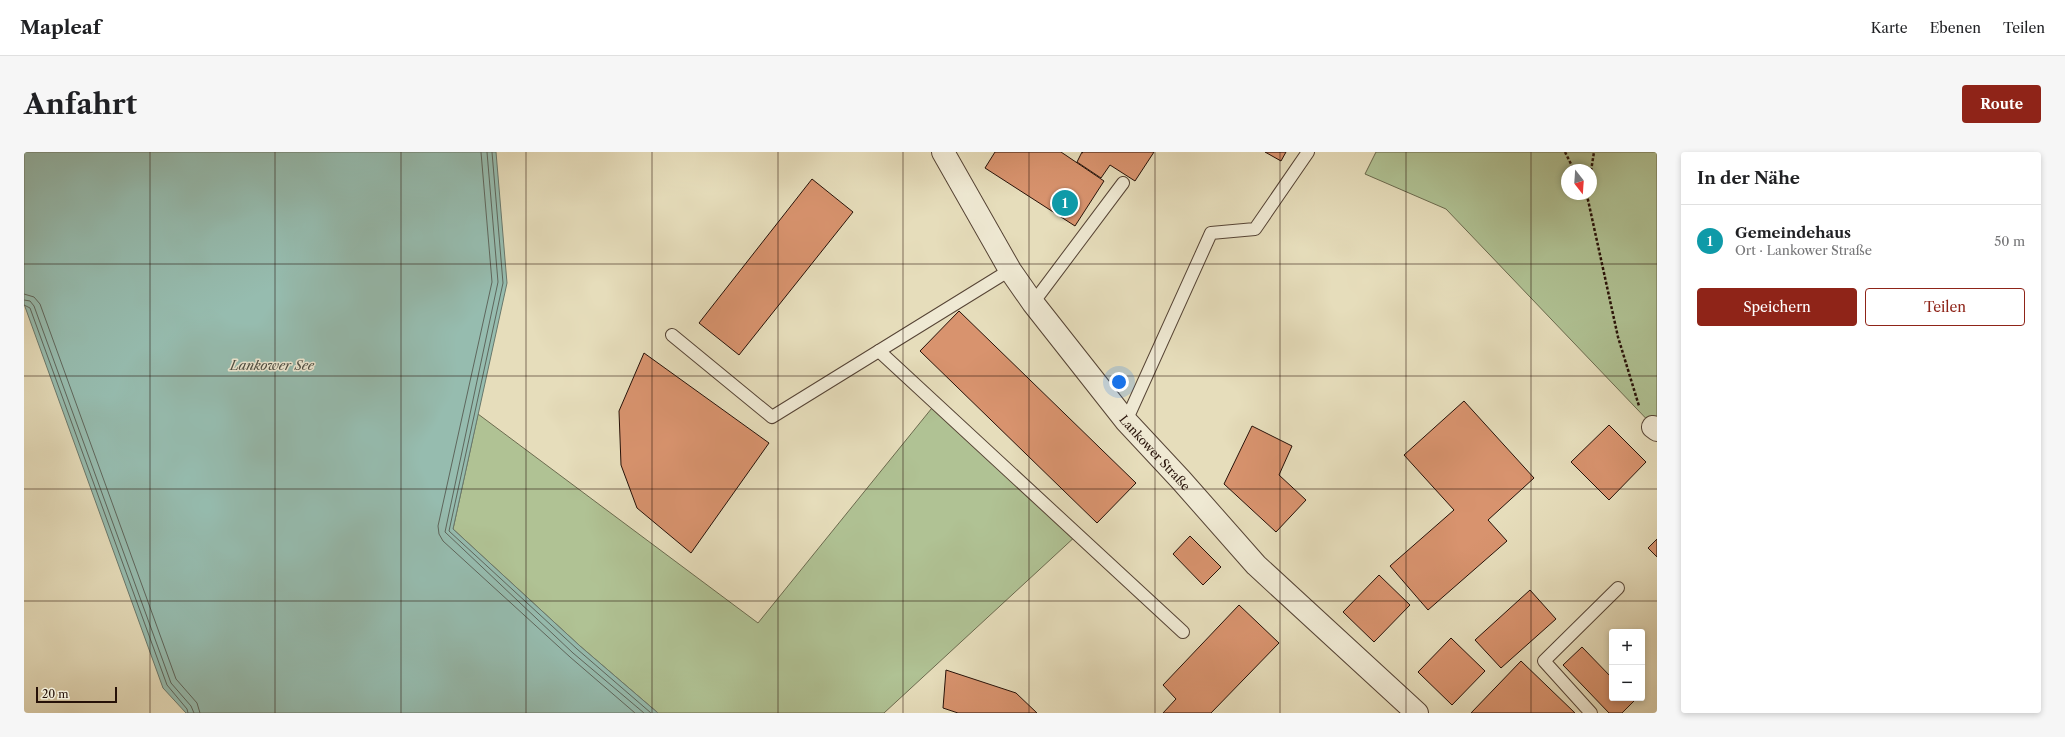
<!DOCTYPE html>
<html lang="de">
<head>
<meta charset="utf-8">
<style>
  :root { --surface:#fff; --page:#f6f6f6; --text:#202124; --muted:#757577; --line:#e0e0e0; --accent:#8f2418 }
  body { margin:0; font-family:"Libre Caslon Text",serif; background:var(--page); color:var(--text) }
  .controls { position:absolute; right:12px; bottom:12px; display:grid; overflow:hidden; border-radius:4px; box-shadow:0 2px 6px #0003 }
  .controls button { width:36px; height:36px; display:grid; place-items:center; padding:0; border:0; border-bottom:1px solid var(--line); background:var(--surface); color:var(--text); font:20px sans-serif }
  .compass { position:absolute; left:1537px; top:12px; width:36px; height:36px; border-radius:50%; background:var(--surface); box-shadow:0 2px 6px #0003; rotate:163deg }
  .scale { position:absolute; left:12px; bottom:10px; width:81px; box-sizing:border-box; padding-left:4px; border:2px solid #261108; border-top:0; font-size:11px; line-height:14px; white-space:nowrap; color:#261108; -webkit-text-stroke:3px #efe9d3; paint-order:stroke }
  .you { position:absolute; left:1095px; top:230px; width:14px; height:14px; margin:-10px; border:3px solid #fff; border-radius:50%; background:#1a73e8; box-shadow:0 0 0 6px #1a73e833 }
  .badge { display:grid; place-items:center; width:26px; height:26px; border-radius:50%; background:var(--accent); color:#fff; font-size:13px; font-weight:700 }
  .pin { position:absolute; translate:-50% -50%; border:2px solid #fff; box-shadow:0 1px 4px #0006 }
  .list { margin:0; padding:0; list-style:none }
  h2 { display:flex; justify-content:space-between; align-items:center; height:52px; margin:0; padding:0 16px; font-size:17px }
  h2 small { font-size:13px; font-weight:400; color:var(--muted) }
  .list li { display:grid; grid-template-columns:26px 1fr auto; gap:12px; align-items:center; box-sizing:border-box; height:72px; padding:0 16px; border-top:1px solid var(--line) }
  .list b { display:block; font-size:15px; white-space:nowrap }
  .list p { margin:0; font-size:13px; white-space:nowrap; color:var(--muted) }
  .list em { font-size:13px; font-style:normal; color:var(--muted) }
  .actions { display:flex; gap:8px; padding:12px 16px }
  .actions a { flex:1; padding:9px 0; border:1px solid var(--accent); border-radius:4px; text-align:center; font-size:14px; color:var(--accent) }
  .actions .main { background:var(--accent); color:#fff }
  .map { position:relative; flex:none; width:1633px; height:561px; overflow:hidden; border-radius:4px }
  header { display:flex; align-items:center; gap:24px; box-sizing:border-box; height:56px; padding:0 20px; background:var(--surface); border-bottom:1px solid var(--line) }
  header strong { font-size:19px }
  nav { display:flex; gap:22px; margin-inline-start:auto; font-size:14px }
  .intro { display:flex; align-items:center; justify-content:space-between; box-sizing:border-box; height:96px; padding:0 24px }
  h1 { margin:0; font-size:28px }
  .button { padding:10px 18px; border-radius:4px; background:var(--accent); color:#fff; font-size:14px; font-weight:700 }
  main { display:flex; gap:24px; padding:0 24px }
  aside { flex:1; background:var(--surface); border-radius:4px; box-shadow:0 2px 6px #0003 }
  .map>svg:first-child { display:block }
  .green { fill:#b0c294; stroke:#6b6a4e; fill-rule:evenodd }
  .water { fill:#96bcaf; stroke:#69786c }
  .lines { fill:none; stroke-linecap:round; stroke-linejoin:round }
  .shore { stroke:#5e665c; stroke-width:1 }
  .building { fill:#d8936e; stroke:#261108 }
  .service-casing { stroke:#564435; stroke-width:14 }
  .minor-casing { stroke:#564435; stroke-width:24 }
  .path { stroke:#261108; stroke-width:2.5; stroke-dasharray:3 2; stroke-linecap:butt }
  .service { stroke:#efe9d3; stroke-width:12 }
  .minor { stroke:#efe9d3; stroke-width:22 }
  .grid { fill:none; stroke:#261108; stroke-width:1; stroke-opacity:0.55 }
  .labels { text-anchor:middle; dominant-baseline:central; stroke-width:3; stroke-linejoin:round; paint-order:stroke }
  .street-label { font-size:12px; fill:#261108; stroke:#efe9d3 }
  .water-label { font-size:13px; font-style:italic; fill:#4d4d42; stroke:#efe9d3 }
</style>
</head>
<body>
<header>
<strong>Mapleaf</strong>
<nav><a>Karte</a><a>Ebenen</a><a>Teilen</a></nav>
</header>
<div class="intro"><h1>Anfahrt</h1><a class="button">Route</a></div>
<main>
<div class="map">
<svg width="1633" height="561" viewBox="0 0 1633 561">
  <rect width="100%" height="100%" fill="#e6ddbb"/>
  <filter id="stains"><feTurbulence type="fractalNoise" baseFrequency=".005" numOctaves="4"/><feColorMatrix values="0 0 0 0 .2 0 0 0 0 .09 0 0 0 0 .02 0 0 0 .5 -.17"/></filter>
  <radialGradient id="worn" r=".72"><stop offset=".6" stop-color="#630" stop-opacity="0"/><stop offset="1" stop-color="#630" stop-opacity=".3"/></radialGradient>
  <!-- green -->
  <g class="green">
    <path d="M1352 0H1633V278L1422 57 1341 22ZM1543 18H1567V42H1543Z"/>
    <polygon points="912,251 1054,382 860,561 634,561 556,494 429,377 454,262 734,471"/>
  </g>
  <!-- water -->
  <polygon class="water" points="0,0 472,0 483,131 429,377 556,494 634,561 162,561 139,536 0,152"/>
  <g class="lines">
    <!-- shore -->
    <g class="shore">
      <polyline points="457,0 468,130 414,374 415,382 419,389 546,505 611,561"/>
      <polyline points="463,0 474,130 421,380 549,501 620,561"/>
      <polyline points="468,0 479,131 425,379 553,497 627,561"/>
      <polyline points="0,142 10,145 16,152 152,527 173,551 176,561"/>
      <polyline points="0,148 6,149 10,154 147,531 167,554 170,561"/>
      <polyline points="0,153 6,156 143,533 163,557 164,561"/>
    </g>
  </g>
  <!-- building -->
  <g class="building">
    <polygon points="971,0 1037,0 1080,29 1051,74 961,16"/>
    <polygon points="1058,0 1130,0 1111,29 1086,13 1077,26 1053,10"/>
    <polygon points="1241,0 1262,0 1257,9"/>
    <polygon points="788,27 829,60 715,203 675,171"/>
    <polygon points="935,159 1112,331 1073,371 896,199"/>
    <polygon points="620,201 745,291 667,401 613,356 597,313 595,259"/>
    <polygon points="1440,249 1510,326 1464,368 1483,389 1404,458 1366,414 1430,358 1380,303"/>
    <polygon points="1585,273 1622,310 1585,348 1547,310"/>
    <polygon points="1228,274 1268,294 1255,323 1282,348 1252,380 1200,332"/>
    <polygon points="1166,384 1197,415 1179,433 1149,402"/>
    <polygon points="1633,387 1633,405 1624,396"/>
    <polygon points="1355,423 1386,453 1350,490 1319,460"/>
    <polygon points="1506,438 1532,467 1477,516 1451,488"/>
    <polygon points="1215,453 1255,491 1187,561 1139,561 1152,547 1139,533"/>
    <polygon points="1427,486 1461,519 1428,553 1394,520"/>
    <polygon points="1558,495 1588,526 1588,546 1607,546 1610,549 1598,561 1585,561 1539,513"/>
    <polygon points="1497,509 1551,561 1447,561"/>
    <polygon points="922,518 992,541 1013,561 934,561 919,556"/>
  </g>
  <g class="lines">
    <!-- service casing -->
    <g class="service-casing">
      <g id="service">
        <polyline points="1009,151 1099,31"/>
        <polyline points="648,183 748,265 986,118"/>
        <polyline points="855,199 1159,480"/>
        <polyline points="1102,269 1187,81 1231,77 1284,0"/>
        <polyline points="1567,561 1520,509 1594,436"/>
      </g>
    </g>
    <!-- minor casing -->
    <g class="minor-casing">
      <g id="minor">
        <path id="s1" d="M919 0 986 118 1009 151 1102 269 1157 328 1232 413 1393 561"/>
        <polyline points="1629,275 1633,278"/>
      </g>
    </g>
    <!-- path -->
    <g class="path">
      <polyline points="1058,0 1059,0"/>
      <polyline points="1541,0 1550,18"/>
      <polyline points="1567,19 1570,0"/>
      <polyline points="1562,42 1564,48 1594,185 1615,254"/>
    </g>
    <!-- service -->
    <use href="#service" class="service"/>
    <!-- minor -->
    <use href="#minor" class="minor"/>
  </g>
  <!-- grid -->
  <path class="grid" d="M126 0V561M251 0V561M377 0V561M502 0V561M628 0V561M754 0V561M879 0V561M1005 0V561M1131 0V561M1256 0V561M1382 0V561M1507 0V561M0 112H1633M0 224H1633M0 337H1633M0 449H1633"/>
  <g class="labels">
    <!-- street labels -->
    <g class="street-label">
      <text stroke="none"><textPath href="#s1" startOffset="369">Lankower Straße</textPath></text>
    </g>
    <!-- water labels -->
    <g class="water-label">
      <text x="248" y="213">Lankower See</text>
    </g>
  </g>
  <rect width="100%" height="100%" filter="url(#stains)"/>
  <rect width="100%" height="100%" fill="url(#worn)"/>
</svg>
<div class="controls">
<button>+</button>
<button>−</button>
</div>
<svg class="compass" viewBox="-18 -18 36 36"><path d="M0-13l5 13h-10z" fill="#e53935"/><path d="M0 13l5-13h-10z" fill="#757577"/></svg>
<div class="scale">20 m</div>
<div class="you"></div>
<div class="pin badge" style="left:1041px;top:51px;background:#0f9aa8">1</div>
</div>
<aside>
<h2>In der Nähe<small></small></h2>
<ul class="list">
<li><span class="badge" style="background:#0f9aa8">1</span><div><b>Gemeindehaus</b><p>Ort · Lankower Straße</p></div><em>50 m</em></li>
</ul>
<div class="actions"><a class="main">Speichern</a><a>Teilen</a></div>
</aside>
</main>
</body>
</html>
